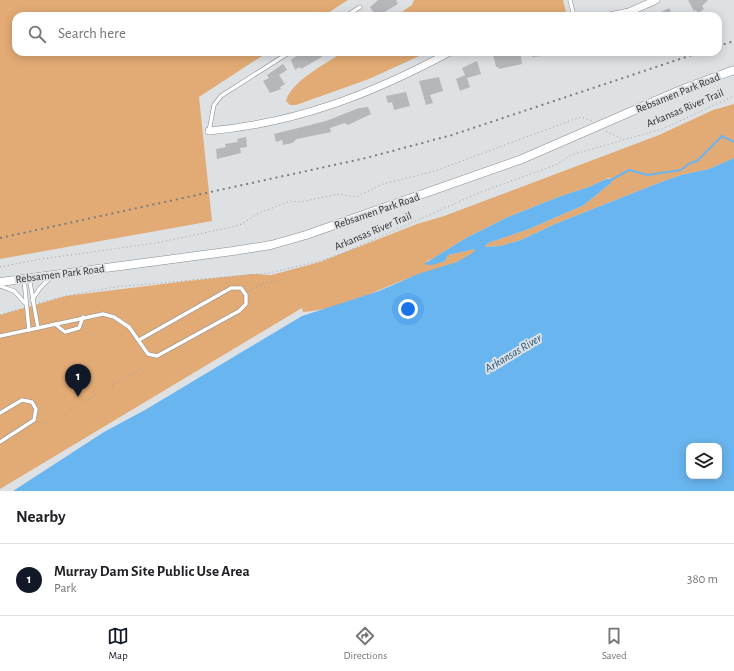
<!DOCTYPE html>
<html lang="en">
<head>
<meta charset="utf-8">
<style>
  :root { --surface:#fff; --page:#f2f2f2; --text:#202124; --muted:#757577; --line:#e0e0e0; --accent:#111827 }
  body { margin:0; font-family:"Alegreya Sans",sans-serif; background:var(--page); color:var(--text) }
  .controls { position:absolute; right:12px; bottom:12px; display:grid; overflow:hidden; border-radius:8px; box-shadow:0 2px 10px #0003 }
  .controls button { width:36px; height:36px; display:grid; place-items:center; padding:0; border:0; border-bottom:1px solid var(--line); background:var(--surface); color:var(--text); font:20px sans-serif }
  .you { position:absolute; left:408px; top:309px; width:14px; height:14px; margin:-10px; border:3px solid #fff; border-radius:50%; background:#1a73e8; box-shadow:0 0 0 6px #1a73e833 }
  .badge { display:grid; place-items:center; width:26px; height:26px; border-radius:50%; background:var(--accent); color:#fff; font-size:13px; font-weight:700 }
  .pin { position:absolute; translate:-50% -33px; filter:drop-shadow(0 1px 2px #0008) }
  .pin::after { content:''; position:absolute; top:21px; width:14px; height:12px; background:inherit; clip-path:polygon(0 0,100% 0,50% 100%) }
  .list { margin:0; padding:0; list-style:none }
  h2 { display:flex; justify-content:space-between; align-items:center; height:52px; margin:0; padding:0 16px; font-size:17px }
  h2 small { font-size:13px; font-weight:400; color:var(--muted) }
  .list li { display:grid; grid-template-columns:26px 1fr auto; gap:12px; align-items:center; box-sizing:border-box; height:72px; padding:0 16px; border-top:1px solid var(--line) }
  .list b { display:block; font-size:15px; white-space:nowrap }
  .list p { margin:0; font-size:13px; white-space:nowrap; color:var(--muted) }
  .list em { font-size:13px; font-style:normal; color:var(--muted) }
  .icon { flex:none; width:22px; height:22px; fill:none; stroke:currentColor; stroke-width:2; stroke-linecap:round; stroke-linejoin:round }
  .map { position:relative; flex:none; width:734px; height:491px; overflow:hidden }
  .search { position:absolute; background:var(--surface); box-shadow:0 2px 10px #0003; left:12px; right:12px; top:12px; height:44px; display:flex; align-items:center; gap:10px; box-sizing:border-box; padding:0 14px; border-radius:12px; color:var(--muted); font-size:15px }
  .sheet { height:124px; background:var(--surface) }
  nav { display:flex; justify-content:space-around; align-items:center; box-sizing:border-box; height:56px; border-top:1px solid var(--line); background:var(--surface); font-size:11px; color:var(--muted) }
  nav a { display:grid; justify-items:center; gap:2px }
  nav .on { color:var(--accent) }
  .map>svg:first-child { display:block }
  .green { fill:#e2ab75 }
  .water { fill:#69b5ef; fill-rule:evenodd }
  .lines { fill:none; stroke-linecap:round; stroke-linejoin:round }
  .stream { stroke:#69b5ef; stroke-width:2 }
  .building { fill:#b5b7ba }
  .service-casing { stroke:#888b8d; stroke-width:4.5 }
  .minor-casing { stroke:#888b8d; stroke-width:8 }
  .tertiary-casing { stroke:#888b8d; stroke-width:9 }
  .path { stroke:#9ea0a2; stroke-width:1; stroke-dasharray:1 3; stroke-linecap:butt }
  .service { stroke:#fff; stroke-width:3.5 }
  .minor { stroke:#fff; stroke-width:7 }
  .tertiary { stroke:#fff; stroke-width:8 }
  .rail { stroke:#7b7d7f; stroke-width:2; stroke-dasharray:2 4; stroke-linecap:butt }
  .labels { text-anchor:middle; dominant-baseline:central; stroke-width:4; stroke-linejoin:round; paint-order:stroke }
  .street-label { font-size:11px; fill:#303132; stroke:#dee1e4 }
  .water-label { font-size:12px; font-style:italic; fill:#20577e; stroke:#dee1e4 }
</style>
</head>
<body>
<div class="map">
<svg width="734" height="491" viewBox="0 0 734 491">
  <rect width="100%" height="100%" fill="#dee1e4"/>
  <!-- green -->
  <g class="green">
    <polygon points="0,0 348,0 323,16 16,16 16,52 268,52 199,97 212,221 0,259"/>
    <polygon points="414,0 563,0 566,12 526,16 396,16 412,5"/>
    <path d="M343 52H428L369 79 296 105H290L286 101C292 80 326 64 343 52Z"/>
    <path d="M734 104V158L709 169 681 175 656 184 555 224 521 240 500 246 485 247 488 243 529 229 584 205 611 183V179L608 178 589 187 561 196 508 217 466 238 434 258 427 261 428 265 445 261 448 255 475 249V252C457 265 437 268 417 275 380 288 344 309 303 312L302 308 0 489V315L66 296 179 282 252 274 271 275 320 262 417 224 444 216 659 135 713 110Z"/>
  </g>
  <!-- water -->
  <path class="water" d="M734 158V491H13L104 432 145 410 302 316 379 291 418 274 457 262 474 252 475 249 448 255 445 261C438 263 430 267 424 264L466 238 508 217 561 196 589 187 606 179H611V183L584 205 529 229 488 243 485 247 500 246 521 240 555 224 656 184 681 175 709 169ZM689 446H719V476H689Z"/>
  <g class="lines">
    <!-- stream -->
    <polyline class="stream" points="609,181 629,170 648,175 681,170 690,163 697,161 722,136 734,142"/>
  </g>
  <!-- building -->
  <g class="building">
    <polygon points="378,0 396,0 398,4 381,14 380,12 375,15 370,7"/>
    <polygon points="688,0 708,0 702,6 704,9 698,13 696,10 694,11"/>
    <polygon points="669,8 673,16 653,16"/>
    <polygon points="302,52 319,52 322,57 301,69 300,67 295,70 291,60"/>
    <polygon points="501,52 520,52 522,64 499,69 498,67 496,67 493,54"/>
    <polygon points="532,52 551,52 551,55 532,57"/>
    <polygon points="477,61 481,74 467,78 470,87 460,91 456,79 465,75 462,68"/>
    <polygon points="283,64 287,70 279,75 285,84 280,87 281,89 270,93 263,81 269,78 267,75"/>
    <polygon points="439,77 443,91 430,95 433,103 426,105 419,81"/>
    <polygon points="406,92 410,106 394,110 392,102 388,103 386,96"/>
    <polygon points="368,107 371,114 348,125 345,123 330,128 331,132 297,139 292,143 283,145 282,140 276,142 274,134 326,121 359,108"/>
    <polygon points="246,137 247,147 240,148 241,153 217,159 216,149 226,147 225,144 238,142 237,139"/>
  </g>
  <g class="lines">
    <!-- service casing -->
    <g class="service-casing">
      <g id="service">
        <polyline points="570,0 574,16"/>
        <polyline points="346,16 360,7"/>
        <polyline points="209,131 214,105 221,96 290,52"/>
        <polyline points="29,277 38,328"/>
        <polyline points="24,279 29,330"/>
        <polyline points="0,286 14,291 26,304"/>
        <polyline points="32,300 40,288 52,276"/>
        <polyline points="55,324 65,332 79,328 83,317"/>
        <polyline points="0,336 103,314 114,317 129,327 148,354 157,356 239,311 246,304 246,295 241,288 231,288 139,340"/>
        <polyline points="0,413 22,400 32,402 36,409 34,420 0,442"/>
      </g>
    </g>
    <!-- minor casing -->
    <g class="minor-casing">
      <g id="minor">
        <polyline points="609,16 629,12 656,0"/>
        <path d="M209 131C297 123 372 94 450 52"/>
      </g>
    </g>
    <!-- tertiary casing -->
    <g class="tertiary-casing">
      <polyline id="tertiary" points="0,282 233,251 271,245 306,235 522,159 683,89 734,70"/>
    </g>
    <!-- path -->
    <g class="path">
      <polyline points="606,131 622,139"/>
      <polyline points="0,267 35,260 156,243 232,227 242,224 257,214 290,201 300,202 339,194 356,197 383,184 435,171 572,120 581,117 592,121"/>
      <polyline points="220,277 228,285"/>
      <polyline points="261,285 267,288"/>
      <polyline points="249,291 265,282 284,281"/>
      <polyline points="39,303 66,296 115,287 269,273 320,261 341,254 481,192 556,165 571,155 662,129 734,96"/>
      <polyline points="0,315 23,308"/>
      <polyline points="38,422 45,423 52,421 142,368 150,359"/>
    </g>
    <!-- service -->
    <use href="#service" class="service"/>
    <!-- minor -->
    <use href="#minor" class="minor"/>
    <!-- tertiary -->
    <use href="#tertiary" class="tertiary"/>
    <!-- rail -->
    <g class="rail">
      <polyline points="718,46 734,41"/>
      <polyline points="0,238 366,158 452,135 701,52"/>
    </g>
  </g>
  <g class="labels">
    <!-- street labels -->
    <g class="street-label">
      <text transform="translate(678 93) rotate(-22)">Rebsamen Park Road</text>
      <text transform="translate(685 108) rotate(-23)">Arkansas River Trail</text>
      <text transform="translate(377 211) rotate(-19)">Rebsamen Park Road</text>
      <text transform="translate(373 231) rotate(-23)">Arkansas River Trail</text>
      <text transform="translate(60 274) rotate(-7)">Rebsamen Park Road</text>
    </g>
    <!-- water labels -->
    <g class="water-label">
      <text transform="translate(513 353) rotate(-31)">Arkansas River</text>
    </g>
  </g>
</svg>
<div class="controls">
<button><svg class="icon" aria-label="layers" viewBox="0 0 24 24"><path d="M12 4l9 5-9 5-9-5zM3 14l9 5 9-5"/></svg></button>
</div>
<div class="you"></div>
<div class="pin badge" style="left:78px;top:397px">1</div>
<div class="search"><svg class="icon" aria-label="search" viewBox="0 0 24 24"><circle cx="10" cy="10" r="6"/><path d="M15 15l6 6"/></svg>Search here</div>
</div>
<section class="sheet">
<h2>Nearby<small></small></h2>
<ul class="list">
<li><span class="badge">1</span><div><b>Murray Dam Site Public Use Area</b><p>Park</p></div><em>380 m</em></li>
</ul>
</section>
<nav>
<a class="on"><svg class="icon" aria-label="map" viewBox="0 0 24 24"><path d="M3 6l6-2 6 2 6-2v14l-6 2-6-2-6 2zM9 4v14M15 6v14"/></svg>Map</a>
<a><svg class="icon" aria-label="directions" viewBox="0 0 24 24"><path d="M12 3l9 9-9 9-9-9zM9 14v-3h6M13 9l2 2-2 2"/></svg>Directions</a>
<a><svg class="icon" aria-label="saved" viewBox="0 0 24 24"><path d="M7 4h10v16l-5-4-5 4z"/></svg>Saved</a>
</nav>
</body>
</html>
